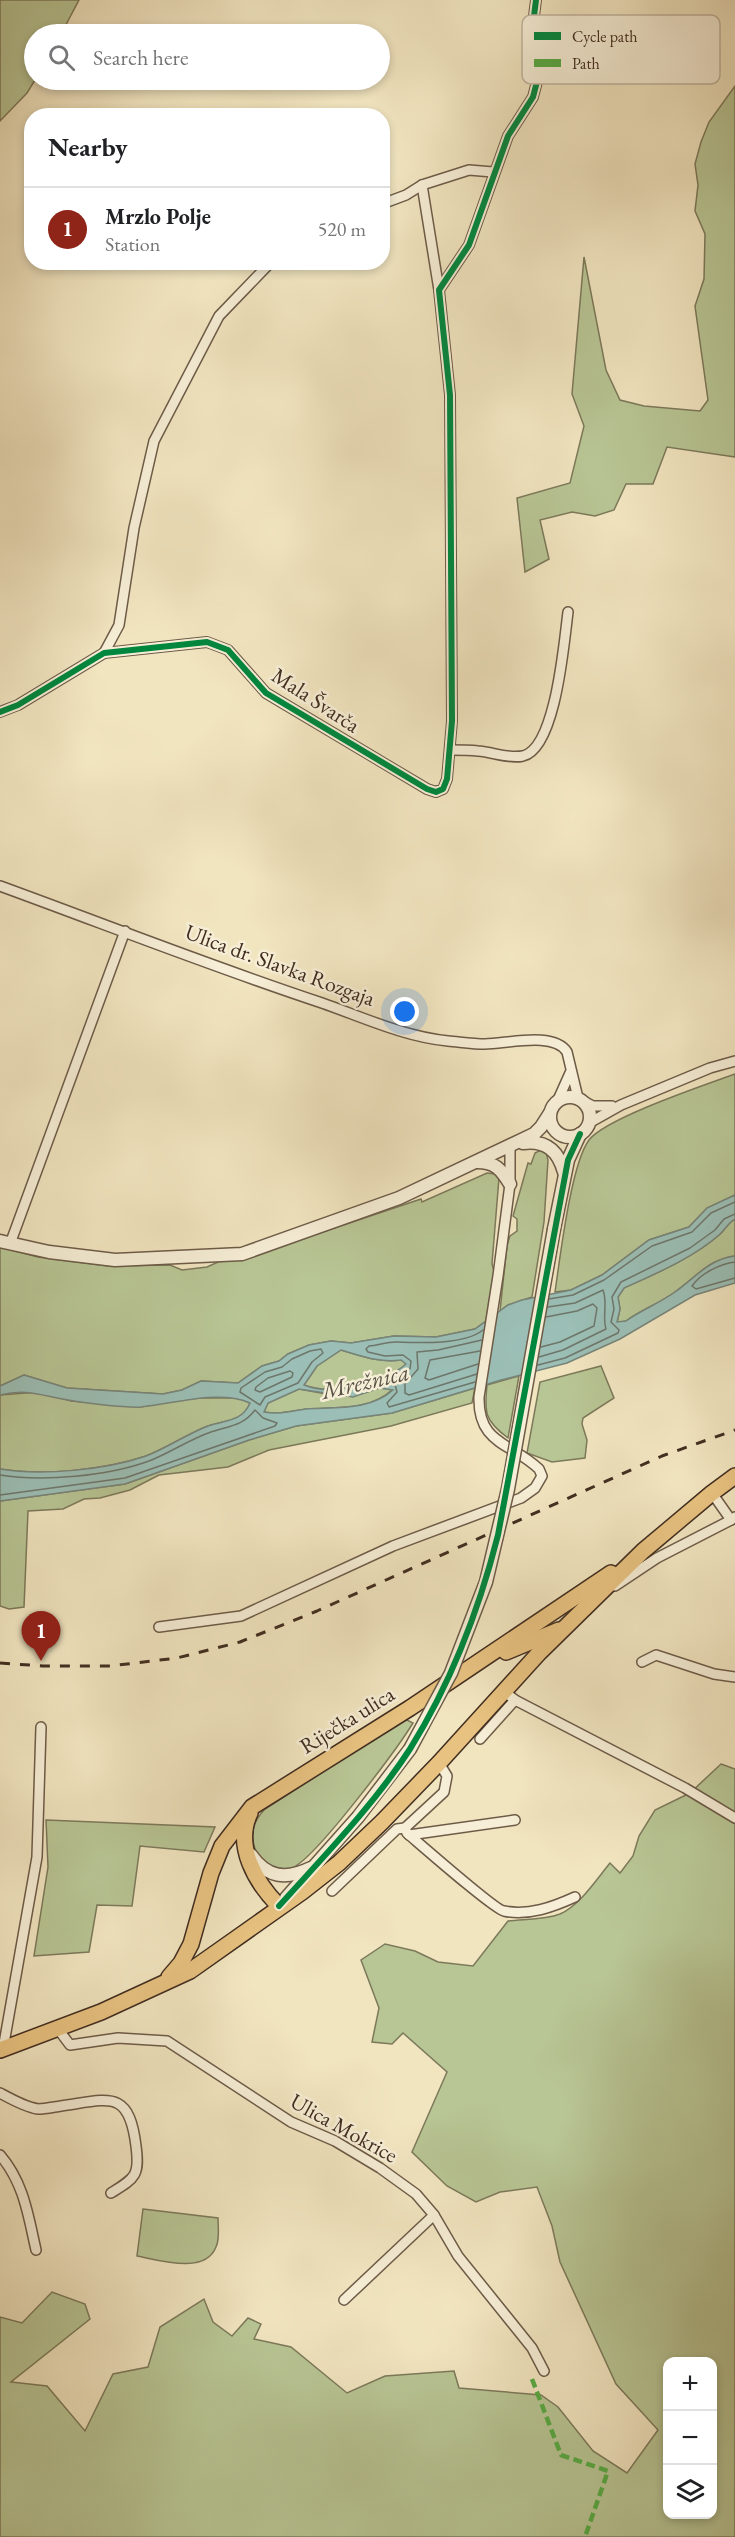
<!DOCTYPE html>
<html lang="en">
<head>
<meta charset="utf-8">
<style>
  :root { --surface:#fff; --page:#f2f2f2; --text:#202124; --muted:#757577; --line:#e0e0e0; --accent:#8f2418 }
  body { margin:0; font-family:"EB Garamond",serif; background:var(--page); color:var(--text) }
  .controls { position:absolute; right:18px; bottom:18px; display:grid; overflow:hidden; border-radius:12px; box-shadow:0 3px 9px #0003 }
  .controls button { width:54px; height:54px; display:grid; place-items:center; padding:0; border:0; border-bottom:2px solid var(--line); background:var(--surface); color:var(--text); font:30px sans-serif }
  .you { position:absolute; left:405px; top:1012px; width:21px; height:21px; margin:-15px; border:4px solid #fff; border-radius:50%; background:#1a73e8; box-shadow:0 0 0 9px #1a73e833 }
  .badge { display:grid; place-items:center; width:39px; height:39px; border-radius:50%; background:var(--accent); color:#fff; font-size:20px; font-weight:700 }
  .pin { position:absolute; translate:-50% -50px; filter:drop-shadow(0 2px 3px #0008) }
  .pin::after { content:''; position:absolute; top:32px; width:21px; height:18px; background:inherit; clip-path:polygon(0 0,100% 0,50% 100%) }
  .list { margin:0; padding:0; list-style:none }
  h2 { display:flex; justify-content:space-between; align-items:center; height:78px; margin:0; padding:0 24px; font-size:26px }
  h2 small { font-size:20px; font-weight:400; color:var(--muted) }
  .list li { display:grid; grid-template-columns:39px 1fr auto; gap:18px; align-items:center; box-sizing:border-box; height:84px; padding:0 24px; border-top:2px solid var(--line) }
  .list b { display:block; font-size:22px; white-space:nowrap }
  .list p { margin:0; font-size:20px; white-space:nowrap; color:var(--muted) }
  .list em { font-size:20px; font-style:normal; color:var(--muted) }
  .icon { flex:none; width:33px; height:33px; fill:none; stroke:currentColor; stroke-width:2; stroke-linecap:round; stroke-linejoin:round }
  .map { position:relative; flex:none; width:735px; height:2537px; overflow:hidden }
  .search { position:absolute; background:var(--surface); box-shadow:0 3px 9px #0003; left:24px; top:24px; width:366px; height:66px; display:flex; align-items:center; gap:15px; box-sizing:border-box; padding:0 21px; border-radius:33px; color:var(--muted); font-size:22px }
  .panel { position:absolute; background:var(--surface); box-shadow:0 3px 9px #0003; left:24px; top:108px; width:366px; height:162px; border-radius:24px }
  .map>svg:first-child { display:block }
  .green { fill:#b8c594; stroke:#7c795a; stroke-width:1.5; fill-rule:evenodd }
  .water { fill:#9bbfb6; stroke:#77857a; stroke-width:1.5; fill-rule:evenodd }
  .lines { fill:none; stroke-linecap:round; stroke-linejoin:round }
  .shore { stroke:#6e766b; stroke-width:1.5 }
  .minor-casing { stroke:#6d5b48; stroke-width:12 }
  .tertiary-casing { stroke:#6d5b48; stroke-width:15 }
  .primary-casing { stroke:#412d20; stroke-width:18 }
  .minor { stroke:#f6eed6; stroke-width:9 }
  .tertiary { stroke:#f6eed6; stroke-width:12 }
  .primary { stroke:#e8c280; stroke-width:15 }
  .rail { stroke:#412d20; stroke-width:3; stroke-dasharray:10 10; stroke-linecap:butt }
  .tertiary-bridge-casing { stroke:#6d5b48; stroke-width:15; stroke-linecap:butt }
  .tertiary-bridge { stroke:#f6eed6; stroke-width:12 }
  .quiet { stroke:#56ab43; stroke-width:4.5; stroke-dasharray:9 4.5; stroke-linecap:butt }
  .cycleway-casing { stroke:#f6eed6; stroke-width:10 }
  .cycleway { stroke:#00873e; stroke-width:6 }
  .labels { text-anchor:middle; dominant-baseline:central; stroke-width:5; stroke-linejoin:round; paint-order:stroke }
  .street-label { font-size:22px; fill:#412d20; stroke:#f6eed6 }
  .water-label { font-size:24px; font-style:italic; fill:#585246; stroke:#f6eed6 }
  .key { fill:#f6eed6; stroke:#c0b49f; stroke-width:1.5 }
  .key-label { font-size:16px; fill:#412d20 }
</style>
</head>
<body>
<div class="map">
<svg width="735" height="2537" viewBox="0 0 735 2537">
  <rect width="100%" height="100%" fill="#f1e5c0"/>
  <filter id="stains"><feTurbulence type="fractalNoise" baseFrequency=".00333" numOctaves="4"/><feColorMatrix values="0 0 0 0 .2 0 0 0 0 .09 0 0 0 0 .02 0 0 0 .5 -.17"/></filter>
  <radialGradient id="worn" r=".72"><stop offset=".6" stop-color="#630" stop-opacity="0"/><stop offset="1" stop-color="#630" stop-opacity=".3"/></radialGradient>
  <!-- green -->
  <g class="green">
    <polygon points="0,0 79,0 61,34 34,34 35,80 27,93 0,121"/>
    <polygon points="735,86 735,457 667,447 653,484 626,484 614,510 595,516 572,512 540,520 549,559 525,572 517,498 570,483 584,426 572,394 584,257 606,370 620,400 644,406 700,411 708,400 695,306 704,279 705,234 695,211 698,185 695,164 701,142 709,122"/>
    <path d="M735 1074V1195L707 1208 689 1227 649 1240 602 1275 571 1290 555 1292C560 1258 571 1164 589 1140 606 1118 705 1085 735 1074Z"/>
    <polygon points="541,1150 546,1152 548,1160 544,1222 532,1297 508,1305 500,1311 507,1245 510,1236 517,1231 517,1219 513,1216 528,1163 531,1164 535,1153"/>
    <polygon points="487,1173 496,1174 499,1178 492,1264 494,1271 486,1321 475,1329 436,1337 394,1336 351,1343 331,1341 309,1345 288,1354 279,1361 262,1366 238,1383 201,1381 182,1390 163,1394 67,1388 24,1375 0,1386 0,1247 38,1257 109,1266 170,1265 182,1270 207,1267 227,1258 269,1250 421,1199 422,1202"/>
    <path d="M735 1219V1256C709 1259 695 1278 675 1292 660 1303 641 1310 626 1321L617 1323 620 1309 618 1297 624 1288C655 1274 693 1258 719 1235 725 1230 728 1223 735 1219Z"/>
    <path d="M341 1350C362 1356 379 1363 401 1360L407 1364C384 1383 332 1396 304 1385L317 1366Z"/>
    <polygon points="601,1366 614,1398 583,1418 582,1424 587,1440 585,1458 552,1462 527,1453 540,1382"/>
    <path d="M519 1376 508 1438C485 1421 484 1413 487 1385Z"/>
    <path d="M379 1388 393 1389C370 1411 336 1407 307 1409 291 1411 280 1415 264 1412L268 1403 299 1389 337 1396 364 1393Z"/>
    <polygon points="475,1388 472,1403 391,1426 269,1450 228,1467 159,1475 130,1490 100,1498 84,1499 63,1509 28,1511 24,1607 9,1609 0,1606 0,1501 125,1484 249,1440 296,1426 392,1413"/>
    <path d="M38 1392 71 1401 140 1407 193 1398H238L250 1403C243 1422 226 1420 208 1426 187 1434 167 1448 146 1456 105 1470 42 1476 0 1469V1395Z"/>
    <path d="M405 1719 413 1723C397 1749 315 1859 292 1868 288 1870 283 1869 279 1868 276 1868 273 1869 270 1868 266 1867 262 1862 260 1859 249 1841 250 1824 265 1809Z"/>
    <path d="M721 1764 735 1769V2537H0V2317L22 2323 52 2292 85 2304 90 2319 11 2382 47 2386 85 2431 113 2374 148 2367 160 2327 204 2299 213 2322 232 2336 248 2318 261 2324 254 2339 291 2347 347 2393 385 2376 454 2371 459 2388 541 2395 558 2407 593 2451 627 2473 658 2430 616 2384 560 2262 552 2226 537 2187 500 2192 476 2202 447 2186 412 2152 447 2072 403 2033 392 2044 372 2042 379 2008 361 1960 385 1944 415 1951 438 1962 473 1966 508 1921C524 1919 544 1920 560 1914 580 1905 596 1880 610 1863L620 1873 633 1856 639 1836 655 1810 690 1793ZM668 2362H712V2514H668Z"/>
    <polygon points="46,1820 215,1827 204,1852 140,1846 132,1906 97,1905 89,1952 34,1956 48,1867"/>
    <path d="M143 2209 218 2218C218 2227 220 2239 216 2247 205 2275 159 2260 137 2256Z"/>
  </g>
  <!-- water -->
  <path class="water" d="M735 1195V1219C728 1223 725 1230 719 1235 693 1258 655 1274 624 1288L618 1297 620 1309 617 1322 626 1321C641 1310 660 1303 675 1292 695 1278 709 1259 735 1256V1283L695 1295 620 1339 567 1363 501 1380 392 1413 296 1426 249 1440 125 1484 0 1501V1469C42 1476 105 1470 146 1456 167 1448 187 1434 208 1426 225 1420 242 1422 250 1403 221 1389 173 1404 141 1407 125 1408 84 1403 68 1400 42 1396 28 1388 0 1395V1386L24 1375 67 1388 163 1394 182 1390 201 1381 238 1383 262 1366 279 1361 288 1354 309 1345 331 1341 351 1343 394 1336 436 1337 475 1329 508 1305 522 1300 571 1290 602 1275 649 1240 689 1227 707 1208ZM341 1350C362 1356 379 1363 401 1360L406 1364C384 1383 332 1397 304 1385L317 1366ZM379 1388 393 1390C370 1411 335 1407 306 1409 291 1411 280 1415 264 1412L268 1403 299 1389 353 1397Z"/>
  <g class="lines">
    <!-- shore -->
    <g class="shore">
      <path d="M735 1262C720 1264 701 1273 692 1286L696 1289 735 1278"/>
      <polyline points="549,1299 573,1295 604,1280 652,1246 692,1232 711,1213 735,1202"/>
      <polyline points="541,1347 560,1342 594,1326 597,1308 593,1304 577,1311 546,1317"/>
      <polygon points="321,1349 323,1353 312,1362 298,1383 265,1397 260,1405 240,1392 241,1388 265,1372 282,1367 292,1359 310,1351"/>
      <path d="M539 1357 563 1350 606 1329C602 1317 608 1303 603 1290L575 1303 548 1307"/>
      <polyline points="478,1364 429,1380 425,1378 430,1360 480,1351"/>
      <polyline points="538,1365 565,1358 618,1333 619,1330 611,1322 614,1309 612,1297 621,1282 690,1248 715,1230 724,1219 735,1214"/>
      <polygon points="290,1371 293,1373 292,1377 260,1392 255,1390 256,1387 268,1378"/>
      <polyline points="477,1374 409,1395 405,1393 405,1384 418,1369 417,1352 438,1350 482,1340"/>
      <path d="M475 1382 389 1407 387 1403 397 1392 394 1381 410 1369 411 1361 403 1355 385 1356 368 1352 366 1349 369 1346C378 1345 387 1342 396 1342 420 1343 464 1345 483 1330"/>
      <path d="M0 1475C43 1482 108 1476 149 1461 170 1453 190 1439 211 1432 229 1426 243 1426 255 1410L263 1418 277 1423 275 1426 125 1478 0 1495"/>
    </g>
    <!-- minor casing -->
    <g class="minor-casing">
      <g id="minor">
        <polyline points="422,185 439,290"/>
        <polyline points="382,204 406,195 422,185 469,170 493,172"/>
        <polyline points="104,653 119,625 134,528 154,441 219,316 271,262"/>
        <polyline points="0,712 18,705 104,653 207,642 228,650 266,693 427,789 436,792 443,789 447,779 452,721 450,395 439,290 469,245 508,136 533,97 539,74 531,40 536,0"/>
        <path d="M450 750C459 750 469 750 478 751 493 752 508 759 523 756 556 748 564 642 568 612"/>
        <path d="M0 886C107 925 213 967 322 1003 362 1017 405 1037 448 1041 460 1042 473 1044 485 1044 506 1044 554 1031 567 1052L578 1098"/>
        <polyline points="583,1101 593,1106 612,1106"/>
        <polyline points="557,1102 570,1073"/>
        <polyline points="589,1123 621,1105 710,1068 735,1061"/>
        <polyline points="10,1244 125,931"/>
        <polyline points="712,1493 731,1520 735,1517"/>
        <polyline points="615,1586 657,1558 731,1520"/>
        <path d="M159 1627 241 1616 393 1546 521 1498 535 1488 542 1476 539 1469C511 1442 478 1445 479 1397L498 1276 510 1184V1146"/>
        <polyline points="642,1662 656,1655 714,1674 735,1677"/>
        <polyline points="505,1692 515,1700 685,1788 735,1818"/>
        <polyline points="480,1739 515,1700"/>
        <path d="M439 1763 447 1776 444 1792 405 1828 407 1833C420 1844 495 1910 504 1911 529 1916 553 1907 575 1897"/>
        <polyline points="409,1835 515,1820"/>
        <polyline points="332,1891 397,1829 405,1828"/>
        <polyline points="58,2029 70,2045 118,2038 167,2041 291,2122 335,2141 380,2168 416,2194 434,2215 458,2256 532,2348 544,2371"/>
        <polyline points="3,2049 37,1857 41,1727"/>
        <path d="M0 2093C11 2099 25 2107 38 2109 45 2109 54 2107 61 2106 110 2099 129 2089 136 2146 140 2176 135 2178 111 2193"/>
        <path d="M0 2155C24 2183 28 2215 36 2250"/>
        <polyline points="344,2300 434,2215"/>
      </g>
    </g>
    <!-- tertiary casing -->
    <g class="tertiary-casing">
      <g id="tertiary">
        <circle cx="570" cy="1117" r="20"/>
        <path d="M523 1143C545 1140 558 1150 564 1172"/>
        <path d="M477 1162C495 1162 501 1169 510 1184"/>
        <polyline points="554,1229 568,1160 580,1134"/>
        <polyline points="0,1241 49,1252 115,1260 242,1254 399,1198 534,1134 541,1127 550,1113"/>
        <path d="M251 1855C267 1878 286 1880 311 1868"/>
        <polyline points="286,1898 358,1817 410,1749"/>
      </g>
    </g>
    <!-- primary casing -->
    <g class="primary-casing">
      <g id="primary">
        <polyline points="506,1652 559,1630"/>
        <path d="M250 1813C234 1846 256 1883 279 1906"/>
        <polyline points="169,1977 181,1963 191,1944 211,1873 222,1846 252,1807 410,1708 611,1573"/>
        <polyline points="0,2050 101,2012 190,1971 302,1892 339,1863 382,1822 439,1763 539,1653 643,1551 712,1493 735,1476"/>
      </g>
    </g>
    <!-- minor -->
    <use href="#minor" class="minor"/>
    <!-- tertiary -->
    <use href="#tertiary" class="tertiary"/>
    <!-- primary -->
    <use href="#primary" class="primary"/>
    <!-- rail -->
    <polyline class="rail" points="0,1663 43,1666 110,1666 177,1658 240,1642 317,1611 662,1456 735,1430"/>
    <!-- tertiary-bridge casing -->
    <g class="tertiary-bridge-casing">
      <polyline id="tertiary-bridge" points="410,1749 451,1673 486,1582 508,1489 554,1229"/>
    </g>
    <!-- tertiary-bridge -->
    <use href="#tertiary-bridge" class="tertiary-bridge"/>
    <!-- quiet -->
    <polyline class="quiet" points="532,2379 561,2455 608,2471 585,2537"/>
    <!-- cycleway casing -->
    <g class="cycleway-casing">
      <g id="cycleway">
        <polyline points="0,712 18,705 104,653 207,642 228,650 266,693 427,789 436,792 443,789 447,779 452,721 450,395 439,290 469,245 508,136 533,97 539,74 531,40 536,0"/>
        <path d="M279 1906C324 1856 373 1806 410 1749 451 1683 479 1610 498 1535L568 1160 580 1134"/>
      </g>
    </g>
    <!-- cycleway -->
    <use href="#cycleway" class="cycleway"/>
  </g>
  <g class="labels">
    <!-- street labels -->
    <g class="street-label">
      <text transform="translate(316 700) rotate(33)">Mala Švarča</text>
      <text transform="translate(280 965) rotate(20)">Ulica dr. Slavka Rozgaja</text>
      <text transform="translate(347 1720) rotate(-32)">Riječka ulica</text>
      <text transform="translate(344 2128) rotate(29)">Ulica Mokrice</text>
    </g>
    <!-- water labels -->
    <g class="water-label">
      <text transform="translate(365 1381) rotate(-13)">Mrežnica</text>
    </g>
  </g>
  <!-- legend -->
  <rect x="522" y="15" width="198" height="69" rx="9" class="key"/>
  <rect x="534" y="32" width="27" height="8" fill="#00873e"/>
  <rect x="534" y="59" width="27" height="8" fill="#56ab43"/>
  <g class="key-label">
    <text x="572" y="42">Cycle path</text>
    <text x="572" y="69">Path</text>
  </g>
  <rect width="100%" height="100%" filter="url(#stains)"/>
  <rect width="100%" height="100%" fill="url(#worn)"/>
</svg>
<div class="controls">
<button>+</button>
<button>−</button>
<button><svg class="icon" aria-label="layers" viewBox="0 0 24 24"><path d="M12 4l9 5-9 5-9-5zM3 14l9 5 9-5"/></svg></button>
</div>
<div class="you"></div>
<div class="pin badge" style="left:41px;top:1661px">1</div>
<div class="search"><svg class="icon" aria-label="search" viewBox="0 0 24 24"><circle cx="10" cy="10" r="6"/><path d="M15 15l6 6"/></svg>Search here</div>
<section class="panel">
<h2>Nearby<small></small></h2>
<ul class="list">
<li><span class="badge">1</span><div><b>Mrzlo Polje</b><p>Station</p></div><em>520 m</em></li>
</ul>
</section>
</div>
</body>
</html>
